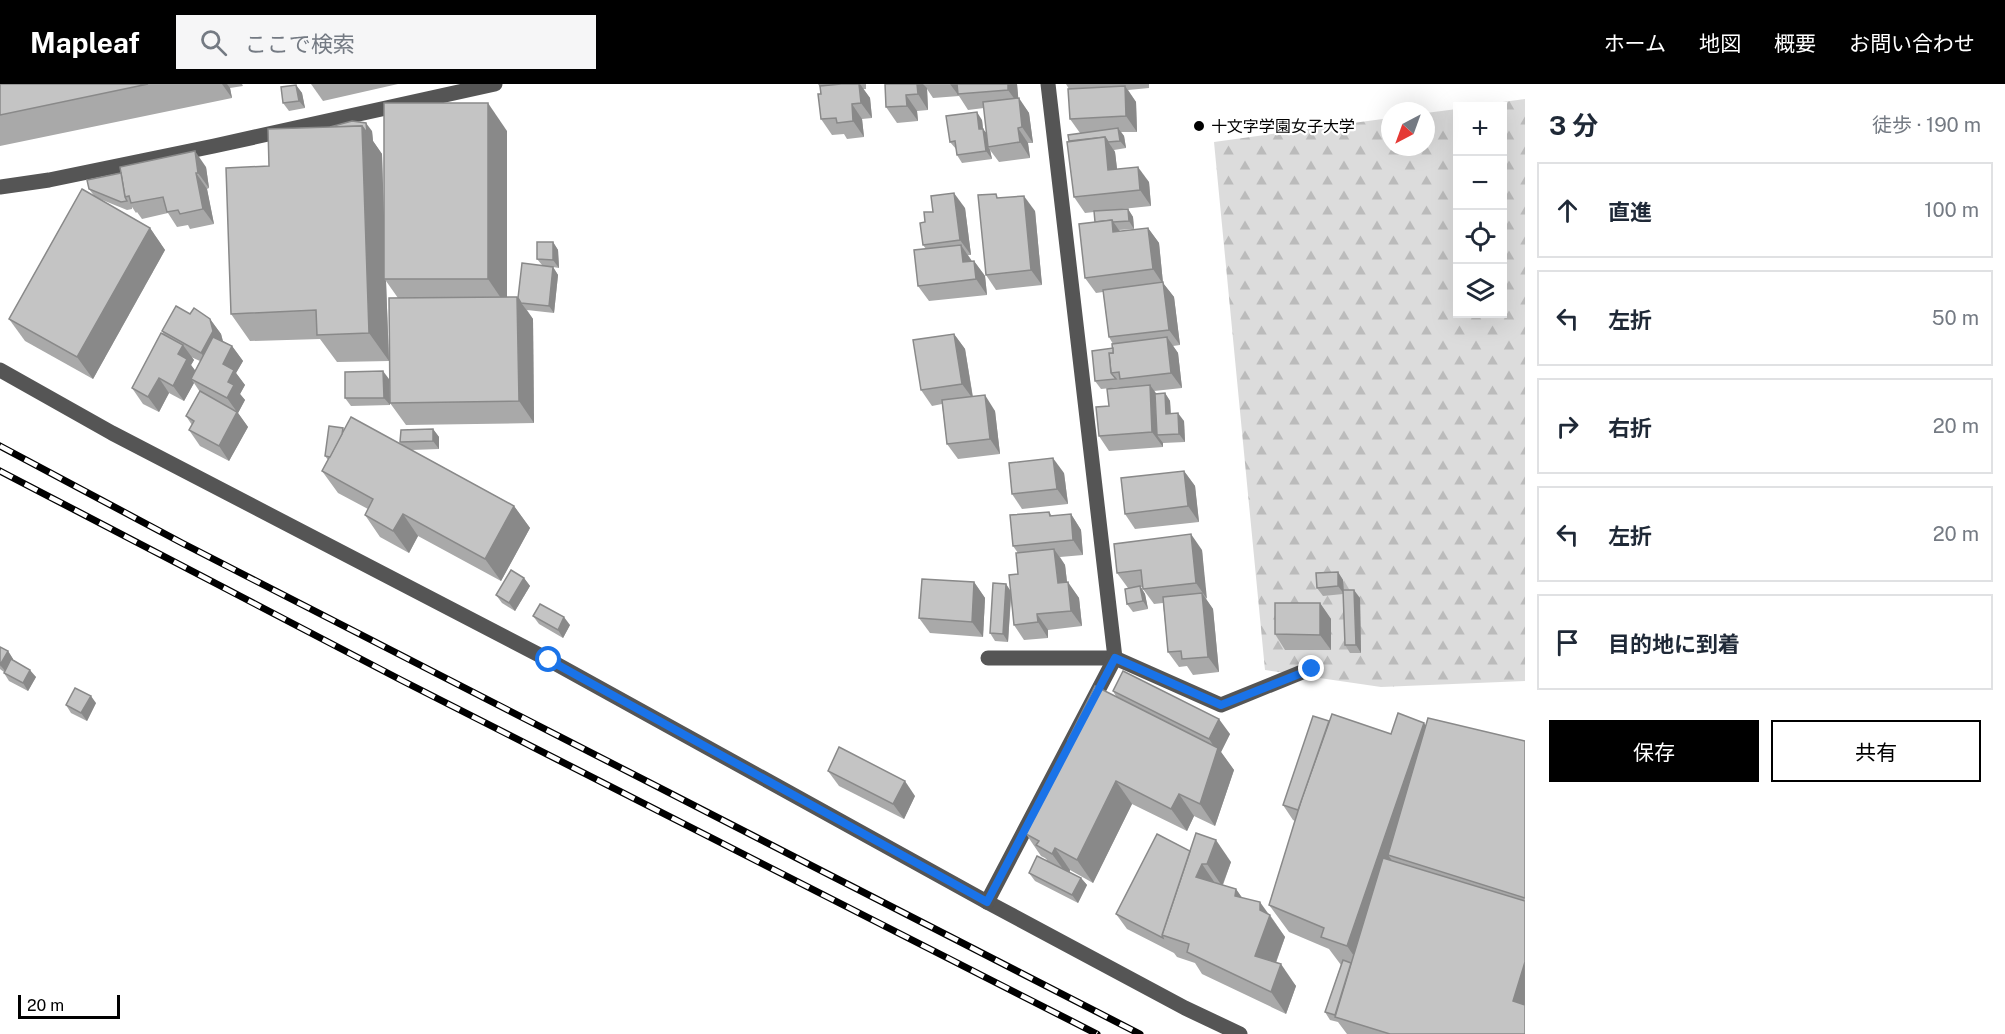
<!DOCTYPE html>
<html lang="ja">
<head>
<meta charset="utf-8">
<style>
  :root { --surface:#fff; --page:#f6f6f7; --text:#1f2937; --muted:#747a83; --line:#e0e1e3; --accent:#000 }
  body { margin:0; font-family:"Public Sans","Noto Sans JP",sans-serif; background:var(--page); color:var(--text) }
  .controls { position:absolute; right:18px; top:18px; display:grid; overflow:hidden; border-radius:0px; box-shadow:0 6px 24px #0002 }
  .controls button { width:54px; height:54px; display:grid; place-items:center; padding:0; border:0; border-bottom:2px solid var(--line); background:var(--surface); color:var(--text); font:30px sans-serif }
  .compass { position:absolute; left:1381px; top:18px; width:54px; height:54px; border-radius:50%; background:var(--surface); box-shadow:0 6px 24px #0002; rotate:221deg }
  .scale { position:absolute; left:18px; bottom:15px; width:102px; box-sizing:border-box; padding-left:6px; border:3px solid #000; border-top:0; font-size:16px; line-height:21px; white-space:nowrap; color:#000; -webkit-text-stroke:4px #fff; paint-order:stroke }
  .stop { position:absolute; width:18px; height:18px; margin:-14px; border:4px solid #1a73e8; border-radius:50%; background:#fff }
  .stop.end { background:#1a73e8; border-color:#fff; box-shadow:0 2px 6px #0008 }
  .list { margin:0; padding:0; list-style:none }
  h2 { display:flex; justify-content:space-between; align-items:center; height:78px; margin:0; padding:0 24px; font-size:26px }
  h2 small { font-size:20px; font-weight:400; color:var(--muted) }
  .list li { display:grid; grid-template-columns:39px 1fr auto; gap:18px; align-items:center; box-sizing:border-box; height:96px; margin:0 12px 12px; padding:0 12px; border:2px solid var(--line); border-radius:0px }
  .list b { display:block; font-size:22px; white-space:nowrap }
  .list em { font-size:20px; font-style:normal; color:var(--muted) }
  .actions { display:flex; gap:12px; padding:18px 24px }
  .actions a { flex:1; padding:14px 0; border:2px solid var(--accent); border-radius:0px; text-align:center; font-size:21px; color:var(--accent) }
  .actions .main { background:var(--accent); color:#fff }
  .icon { flex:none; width:33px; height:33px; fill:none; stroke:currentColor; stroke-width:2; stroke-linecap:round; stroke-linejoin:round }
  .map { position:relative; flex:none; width:1525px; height:950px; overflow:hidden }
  header { display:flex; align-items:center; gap:36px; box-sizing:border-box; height:84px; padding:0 30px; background:var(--accent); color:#fff }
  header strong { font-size:28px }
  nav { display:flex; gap:33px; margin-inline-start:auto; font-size:21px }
  .search { width:420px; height:54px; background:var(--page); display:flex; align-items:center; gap:15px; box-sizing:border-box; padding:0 21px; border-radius:0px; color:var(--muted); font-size:22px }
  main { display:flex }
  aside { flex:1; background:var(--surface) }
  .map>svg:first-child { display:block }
  .forest { fill:url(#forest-firs) }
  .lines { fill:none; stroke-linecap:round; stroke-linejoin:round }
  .minor { stroke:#555; stroke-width:15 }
  .rail-casing { stroke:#000; stroke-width:7 }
  .rail { stroke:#fff; stroke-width:4.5; stroke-dasharray:14; stroke-linecap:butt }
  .wall { fill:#a9a9a9; fill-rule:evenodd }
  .shaded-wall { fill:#898989 }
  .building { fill:#c4c4c4; stroke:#898989; stroke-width:1.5 }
  .route { stroke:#1a73e8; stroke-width:8 }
  .poi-dot { fill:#000; stroke:#fff; stroke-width:2 }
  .labels { text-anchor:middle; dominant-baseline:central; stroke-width:4.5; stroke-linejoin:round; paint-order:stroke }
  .poi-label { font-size:16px; fill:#000; stroke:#fff; text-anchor:start }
</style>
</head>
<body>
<header>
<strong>Mapleaf</strong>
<div class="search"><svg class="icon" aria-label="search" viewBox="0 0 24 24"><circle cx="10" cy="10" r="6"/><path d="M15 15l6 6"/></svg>ここで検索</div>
<nav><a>ホーム</a><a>地図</a><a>概要</a><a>お問い合わせ</a></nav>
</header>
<main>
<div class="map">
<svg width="1525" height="950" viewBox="0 0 1525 950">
  <defs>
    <pattern id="forest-firs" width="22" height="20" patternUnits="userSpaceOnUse" patternTransform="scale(1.5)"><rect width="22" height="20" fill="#dcdcdc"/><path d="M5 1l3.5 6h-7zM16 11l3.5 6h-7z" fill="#bbb"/></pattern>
  </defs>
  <rect width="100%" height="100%" fill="#fff"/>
  <!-- forest -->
  <polygon class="forest" points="1525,15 1525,597 1381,603 1265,586 1214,58 1390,34 1390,63 1426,63 1426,29 1457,25 1458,230 1502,230 1502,22 1473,22"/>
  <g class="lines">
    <!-- minor -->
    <g class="minor">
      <polyline points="0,103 49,96 214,62 495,0"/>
      <polyline points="0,286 112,349 549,576 987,818 1185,924 1240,950"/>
      <polyline points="988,574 1115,574 1221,621 1312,584"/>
      <polyline points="987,818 1115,574 1048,0"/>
    </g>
    <!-- rail casing -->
    <g class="rail-casing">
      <g id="rail">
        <polyline points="0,362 182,459 1140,950"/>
        <polyline points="0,387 401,596 1097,950"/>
      </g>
    </g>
    <!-- rail -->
    <use href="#rail" class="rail"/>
  </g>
  <!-- wall -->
  <g class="wall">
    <polygon points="0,0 242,0 243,2 230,4 232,14 0,62"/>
    <polygon points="311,0 398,0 323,17"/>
    <polygon points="818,0 866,0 866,5 863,5 870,14 872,34 862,35 864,53 847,55 844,50 832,51 821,35 821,10 820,3"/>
    <polygon points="885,0 1017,0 1018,14 1029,29 1033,59 1028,59 1030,74 999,78 990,66 992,75 962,79 957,71 956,65 950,58 982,36 983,45 987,50 984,24 968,26 959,12 933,14 927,5 928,26 917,27 918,37 897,39 886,23"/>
    <polygon points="1066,0 1149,0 1149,4 1128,6 1136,18 1137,48 1121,48 1124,52 1126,64 1114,66 1115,68 1117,85 1149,98 1151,122 1112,126 1128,125 1133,133 1134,145 1119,146 1120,147 1148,144 1159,159 1163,199 1174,213 1180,261 1173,262 1178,269 1182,304 1154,307 1156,310 1165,309 1170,317 1171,330 1184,337 1185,358 1163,359 1163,363 1109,367 1099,352 1109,322 1122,304 1121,303 1101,305 1095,297 1113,264 1113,260 1109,253 1103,208 1096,209 1085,194 1095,138 1094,128 1085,129 1074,113 1069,58 1080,49 1070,35 1069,5"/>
    <polygon points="296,1 302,9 305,24 289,27 283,19"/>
    <polygon points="372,47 373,57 382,70 384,146 507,47 507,213 518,214 542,181 537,175 553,158 558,166 559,184 553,183 558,191 554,229 527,226 533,235 534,339 406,341 390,319 398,214 386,197 389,277 337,278 320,255 250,257 231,230"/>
    <polygon points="206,83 209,104 207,105 214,140 190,145 188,141 177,143 168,129 142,135 137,128 136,129 132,123 132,125 127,126 95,113 89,105"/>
    <polygon points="999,114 1035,127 1042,201 996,206 986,191"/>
    <polygon points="965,124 971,171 968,171 972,177 974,177 985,192 987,211 929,217 918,202 926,165 923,161 925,138"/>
    <polygon points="150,144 165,166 93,295 25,257 9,235"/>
    <path d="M190 230 210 235 221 250 223 257 232 262 243 277 236 289 245 301 240 310 245 316 238 329 248 343 229 377 200 362 189 346 192 341 186 332 200 308 194 299 184 317 169 309 159 328 143 320 132 304 164 251 162 247ZM191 273 200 277 195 287 191 281 194 276Z"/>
    <polygon points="954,250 965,265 973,313 995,327 1000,370 958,375 947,360 942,320 932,322 921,306"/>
    <polygon points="389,295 390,321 351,322 345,314"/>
    <polygon points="343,344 344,346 402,361 400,358 433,345 439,353 439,365 411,366 514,422 530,444 501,497 418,452 409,469 380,453 365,431 368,425 338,409 322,387 328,376 325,372"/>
    <polygon points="1184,387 1195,402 1199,438 1135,445 1125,430"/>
    <polygon points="1064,389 1068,420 1022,425 1012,410"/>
    <polygon points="1049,428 1052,432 1071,430 1081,446 1083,471 1060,473 1065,481 1067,498 1079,514 1082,542 1048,546 1048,554 1024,556 1014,541 1011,515 1008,558 995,557 990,549 1006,500 1010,506 1018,490 1018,469 1013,462"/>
    <polygon points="1202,466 1206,515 1213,525 1219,588 1193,591 1187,582 1179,583 1168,568 1163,519 1154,520 1143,505 1143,503 1141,503 1145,510 1148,525 1133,528 1127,520 1128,504 1117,489"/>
    <polygon points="1338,488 1343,496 1344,506 1360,514 1361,569 1350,569 1345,561 1343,510 1323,512 1317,504"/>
    <polygon points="524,494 530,502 515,527 502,519 496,511"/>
    <polygon points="974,498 985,514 983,553 930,549 919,534"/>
    <polygon points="1320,519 1331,535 1331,566 1285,566 1275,550"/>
    <polygon points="533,532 570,541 563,554 539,540"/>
    <polygon points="0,563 8,567 13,575 13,576 36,593 28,607 9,597 4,589 4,588 0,585"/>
    <polygon points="1113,607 1230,650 1221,668 1234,686 1215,742 1194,732 1187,747 1132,720 1093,799 1070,786 1070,788 1081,794 1087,801 1078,819 1035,797 1029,789 1047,776 1045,774 1041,772 1026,750 1071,660 1068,656 1117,614"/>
    <polygon points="96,619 87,637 71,629 66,621"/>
    <polygon points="1329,637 1391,650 1426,641 1525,657 1525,950 1347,950 1338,938 1330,936 1325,928 1341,881 1329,865 1289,848 1269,821 1295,737 1293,736 1283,721"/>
    <polygon points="828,687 915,712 904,735 839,702"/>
    <polygon points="1190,767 1231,778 1223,801 1236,805 1242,814 1270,831 1285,853 1276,879 1296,902 1286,930 1202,890 1195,879 1177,873 1174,869 1127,845 1116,830"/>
  </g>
  <!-- shaded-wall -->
  <g class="shaded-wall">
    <polygon points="222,0 227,0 230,4 232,14"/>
    <polygon points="859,0 860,0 870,14 872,34 861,19"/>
    <polygon points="917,0 923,0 927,4 928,26 918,10"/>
    <polygon points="950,0 958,0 958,10 959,12"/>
    <polygon points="1008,0 1017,0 1019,21 1008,6"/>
    <polygon points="296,1 302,9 305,24 299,17"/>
    <polygon points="1125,2 1136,18 1137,48 1126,32"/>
    <polygon points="906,11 917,27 918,37 907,22"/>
    <polygon points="1019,14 1029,29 1033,59 1022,43"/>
    <polygon points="488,19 507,47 507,223 488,195"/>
    <polygon points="852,20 862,35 864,53 853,37"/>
    <polygon points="977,28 982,36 983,45 989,52 988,63 990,66 992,75 986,67 979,45"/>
    <polygon points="366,39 372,47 373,57 382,70 386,195 384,195 386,197 389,277 369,249 362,42"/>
    <polygon points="1018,44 1028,59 1030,74 1020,58"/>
    <polygon points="1118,44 1124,52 1126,64 1120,57"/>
    <polygon points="1105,53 1115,68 1119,101 1108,86"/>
    <polygon points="195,67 206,83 209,104 198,89"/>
    <polygon points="1138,83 1149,98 1151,122 1140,106"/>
    <polygon points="196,89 207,105 214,140 203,125"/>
    <polygon points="954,109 965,124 971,171 960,156"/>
    <polygon points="1024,112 1035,127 1042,201 1031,186"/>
    <polygon points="1128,125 1133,133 1134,145 1129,137"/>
    <polygon points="1112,136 1123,152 1113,148"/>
    <polygon points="150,144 165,166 93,295 77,273"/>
    <polygon points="1148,144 1159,159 1163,199 1174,213 1180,261 1169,246 1163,200 1153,185"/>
    <polygon points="553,158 558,166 559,184 553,176"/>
    <polygon points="961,161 971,176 974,193 963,178"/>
    <polygon points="974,177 985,192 987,211 976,195"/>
    <polygon points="553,183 558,191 554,229 549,222"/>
    <polygon points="517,213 533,235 534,339 519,317"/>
    <polygon points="210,235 221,250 224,262 212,284 201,269"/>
    <polygon points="954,250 965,265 973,315 962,300"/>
    <polygon points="1167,253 1178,269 1182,304 1171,289"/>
    <polygon points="183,261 194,276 191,281 198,290 191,295 194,299 184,317 173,302 178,270"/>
    <polygon points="232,262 243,277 236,289 245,301 240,310 245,316 238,329 248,343 229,377 219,362 237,328 227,314 223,280"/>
    <polygon points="383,287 389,295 390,321 384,314"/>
    <polygon points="159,294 169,309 159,328 148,313"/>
    <polygon points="1150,301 1161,316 1157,351 1163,359 1163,363 1152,348"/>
    <polygon points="1165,309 1170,317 1171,338 1166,330"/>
    <polygon points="985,311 995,327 1000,370 990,355"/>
    <polygon points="1178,329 1184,337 1185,358 1179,350"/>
    <polygon points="433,345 439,353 439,365 433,357"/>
    <polygon points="1053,374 1064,389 1068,420 1057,405"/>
    <polygon points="1184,387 1195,402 1199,438 1188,422"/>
    <polygon points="514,422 530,444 501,497 485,475"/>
    <polygon points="403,430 418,452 409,469 393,447"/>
    <polygon points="1071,430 1081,446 1083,471 1073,456"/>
    <polygon points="1191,450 1202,466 1207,515 1196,499"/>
    <polygon points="1054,465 1065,481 1069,515 1058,499"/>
    <polygon points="1338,488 1343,496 1344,510 1338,502"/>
    <polygon points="524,494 530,502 515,527 509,519"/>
    <polygon points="974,498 985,514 983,553 972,538"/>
    <polygon points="1068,498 1079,514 1082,542 1071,527"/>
    <polygon points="1006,500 1011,508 1008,558 1003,550"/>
    <polygon points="1140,502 1145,510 1148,525 1143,517"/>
    <polygon points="1354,506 1360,514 1361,569 1356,561"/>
    <polygon points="1202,509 1213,525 1219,588 1208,573"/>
    <polygon points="1320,519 1331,535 1331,566 1320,551"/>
    <polygon points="1037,530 1048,546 1048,554 1038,538"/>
    <polygon points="564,533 570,541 563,554 558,546"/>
    <polygon points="8,567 13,575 6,588 0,581"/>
    <polygon points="30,586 36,593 28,607 23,599"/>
    <polygon points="91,612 96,619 87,637 81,629"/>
    <polygon points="1219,635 1230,650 1221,668 1234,686 1215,742 1200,720 1217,667 1209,655"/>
    <polygon points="1424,639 1443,666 1388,771 1401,789 1361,882 1347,862"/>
    <polygon points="905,697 915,712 904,735 893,720"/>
    <polygon points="1116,697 1132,720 1093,799 1077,776"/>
    <polygon points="1179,710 1194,732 1187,747 1171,725"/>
    <polygon points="1216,756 1231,778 1222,802 1207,780"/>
    <polygon points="1055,764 1070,786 1068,792 1052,770"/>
    <polygon points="1202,780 1217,802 1164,852"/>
    <polygon points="1081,794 1087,801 1078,819 1072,811"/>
    <polygon points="1236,805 1252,828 1235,812"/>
    <polygon points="1260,818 1285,853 1270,894 1255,872"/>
    <polygon points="1525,878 1525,934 1513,917"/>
    <polygon points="1281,880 1296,902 1286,930 1271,908"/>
  </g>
  <!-- building -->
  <g class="building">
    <polygon points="0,0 148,0 0,31"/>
    <polygon points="841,0 859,0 861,19 852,20 853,37 837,39 836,34 821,35 818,10 821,10 820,2"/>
    <polygon points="885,0 917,0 918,10 906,11 907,22 886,23"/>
    <polygon points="957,0 1008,0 1008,6 958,10"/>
    <polygon points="296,1 299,17 283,19 281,3"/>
    <polygon points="1125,2 1126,32 1070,35 1068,5"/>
    <polygon points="1019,14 1022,43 1018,44 1020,58 988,63 983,18"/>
    <rect x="384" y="19" width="104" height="176"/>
    <polygon points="977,28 979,45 983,45 986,67 957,71 955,57 950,58 946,32"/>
    <polygon points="352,37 366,39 367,49 362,42 330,43"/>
    <polygon points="362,42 369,249 317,251 316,226 231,230 226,84 269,82 268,45"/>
    <polygon points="1118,44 1120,57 1108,58 1105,53 1069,57 1068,51"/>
    <polygon points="1105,53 1108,86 1138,83 1140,106 1074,113 1067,58"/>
    <polygon points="195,67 198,89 196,89 203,125 180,130 178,126 167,128 163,113 131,119 129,112 125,113 120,83"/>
    <polygon points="121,89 125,113 127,117 121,118 89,105 87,96"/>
    <polygon points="82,105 150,144 77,273 9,235"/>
    <polygon points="954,109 960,156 923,161 920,139 925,138 924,128 933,128 931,112"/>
    <polygon points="996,110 997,114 1024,112 1031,186 986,191 978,111"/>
    <polygon points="1128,125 1129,137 1113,138 1112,136 1095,138 1094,127"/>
    <polygon points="1112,136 1113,148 1148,144 1153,185 1085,194 1079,140"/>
    <polygon points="537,158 553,158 553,176 537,175"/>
    <polygon points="961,161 963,178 974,177 976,195 918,202 914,166"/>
    <polygon points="522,179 553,183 549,222 521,219 518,214"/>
    <polygon points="1163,198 1169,246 1109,253 1103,206"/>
    <polygon points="517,213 519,317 390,319 389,214"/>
    <polygon points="176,222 190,230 194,224 210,235 213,247 201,269 162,247"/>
    <polygon points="161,249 183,261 178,270 187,275 173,302 159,294 148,313 132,304"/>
    <polygon points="954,250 962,300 921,306 913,256"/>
    <polygon points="213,253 232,262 223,280 234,286 228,298 234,301 227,314 191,295"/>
    <polygon points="1167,253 1171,289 1120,295 1119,288 1111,289 1109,269 1113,269 1112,260"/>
    <polygon points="1113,264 1113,269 1109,269 1111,289 1116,295 1095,297 1092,267"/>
    <polygon points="383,287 384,314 345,314 345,288"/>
    <polygon points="1150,301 1152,348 1099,352 1096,323 1109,322 1107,305"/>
    <polygon points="200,307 237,328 219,362 189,346 194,337 186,332"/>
    <polygon points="1165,309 1166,330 1178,329 1179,350 1157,351 1155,310"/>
    <polygon points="985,311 990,355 947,360 942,316"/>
    <polygon points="351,333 514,422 485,475 403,430 393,447 365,431 373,415 322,387"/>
    <polygon points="329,342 343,344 342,350 330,373 325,372"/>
    <polygon points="433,345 433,357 400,358 401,346"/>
    <polygon points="1053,374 1057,405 1012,410 1009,379"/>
    <polygon points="1184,387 1188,422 1125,430 1121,394"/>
    <polygon points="1049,428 1050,432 1071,430 1073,456 1013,462 1010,431"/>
    <polygon points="1191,450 1196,499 1143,505 1141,486 1117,489 1114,460"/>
    <polygon points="1054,465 1058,499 1068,498 1071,527 1037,530 1038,538 1014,541 1009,491 1018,490 1016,469"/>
    <polygon points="511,486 524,494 509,519 496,511"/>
    <polygon points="1338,488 1338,502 1317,504 1316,489"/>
    <polygon points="922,495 974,498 972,538 919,534"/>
    <polygon points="993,499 1006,500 1003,550 990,549"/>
    <polygon points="1140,502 1143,517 1127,520 1125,505"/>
    <polygon points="1343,506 1354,506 1356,561 1345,561"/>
    <polygon points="1202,509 1208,573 1182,575 1181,567 1168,568 1163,513"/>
    <polygon points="1275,519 1320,519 1320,551 1275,550"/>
    <polygon points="540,520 564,533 558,546 533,532"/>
    <polygon points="0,563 8,567 0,581"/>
    <polygon points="11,575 30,586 23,599 4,589"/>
    <polygon points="1123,587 1219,635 1209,655 1113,607"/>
    <polygon points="1095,602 1218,664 1200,720 1179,710 1171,725 1116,697 1077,776 1055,764 1052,770 1036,761 1039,757 1026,750 1072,657 1068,656"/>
    <polygon points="75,604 91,612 81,629 66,621"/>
    <polygon points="1398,629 1424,639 1347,862 1321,853 1324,844 1269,821 1302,714 1332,630 1391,650"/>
    <polygon points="1313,632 1329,637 1298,726 1283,721"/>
    <polygon points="1428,634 1525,657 1525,814 1388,771"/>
    <polygon points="839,663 905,697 893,720 828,687"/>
    <polygon points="1196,749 1216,756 1207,780 1202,780 1196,793 1236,805 1235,812 1260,818 1260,826 1270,831 1255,872 1281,880 1271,908 1187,868 1189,860 1162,851"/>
    <polygon points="1157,750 1190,767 1162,851 1163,854 1116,830"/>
    <polygon points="1037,772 1081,794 1072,811 1029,789"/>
    <polygon points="1383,774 1525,817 1525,878 1513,917 1525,921 1525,950 1390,950 1335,933"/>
    <polygon points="1343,876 1351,879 1335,931 1325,928"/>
  </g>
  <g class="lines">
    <!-- route -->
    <polyline class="route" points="549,576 987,818 1115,574 1221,621 1312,585"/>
  </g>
  <!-- markers -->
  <circle class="poi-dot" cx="1199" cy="42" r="6"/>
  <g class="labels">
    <!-- poi labels -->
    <g class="poi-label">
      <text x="1211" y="42">十文字学園女子大学</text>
    </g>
  </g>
</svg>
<div class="controls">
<button>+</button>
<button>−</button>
<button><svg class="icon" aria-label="locate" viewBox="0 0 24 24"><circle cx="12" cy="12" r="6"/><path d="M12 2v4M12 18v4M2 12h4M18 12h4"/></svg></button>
<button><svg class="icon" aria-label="layers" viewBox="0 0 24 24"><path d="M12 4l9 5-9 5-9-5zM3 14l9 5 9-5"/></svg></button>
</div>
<svg class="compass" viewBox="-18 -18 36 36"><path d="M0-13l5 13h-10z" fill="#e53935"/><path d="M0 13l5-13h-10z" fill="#747a83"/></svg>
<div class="scale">20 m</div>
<div class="stop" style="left:549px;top:576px"></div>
<div class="stop end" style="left:1312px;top:585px"></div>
</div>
<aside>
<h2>3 分<small>徒歩 · 190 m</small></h2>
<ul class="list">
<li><svg class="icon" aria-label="ahead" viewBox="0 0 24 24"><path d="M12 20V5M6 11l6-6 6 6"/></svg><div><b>直進</b></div><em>100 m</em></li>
<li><svg class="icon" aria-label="left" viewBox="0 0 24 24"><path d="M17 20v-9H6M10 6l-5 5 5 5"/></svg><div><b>左折</b></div><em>50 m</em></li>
<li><svg class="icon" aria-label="right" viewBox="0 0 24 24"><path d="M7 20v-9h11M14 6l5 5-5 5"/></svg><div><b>右折</b></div><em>20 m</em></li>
<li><svg class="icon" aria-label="left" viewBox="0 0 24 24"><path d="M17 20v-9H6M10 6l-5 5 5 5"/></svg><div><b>左折</b></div><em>20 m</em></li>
<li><svg class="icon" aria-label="arrive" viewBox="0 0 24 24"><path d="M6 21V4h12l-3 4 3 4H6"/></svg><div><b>目的地に到着</b></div></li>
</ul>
<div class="actions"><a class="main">保存</a><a>共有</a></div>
</aside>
</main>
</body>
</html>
